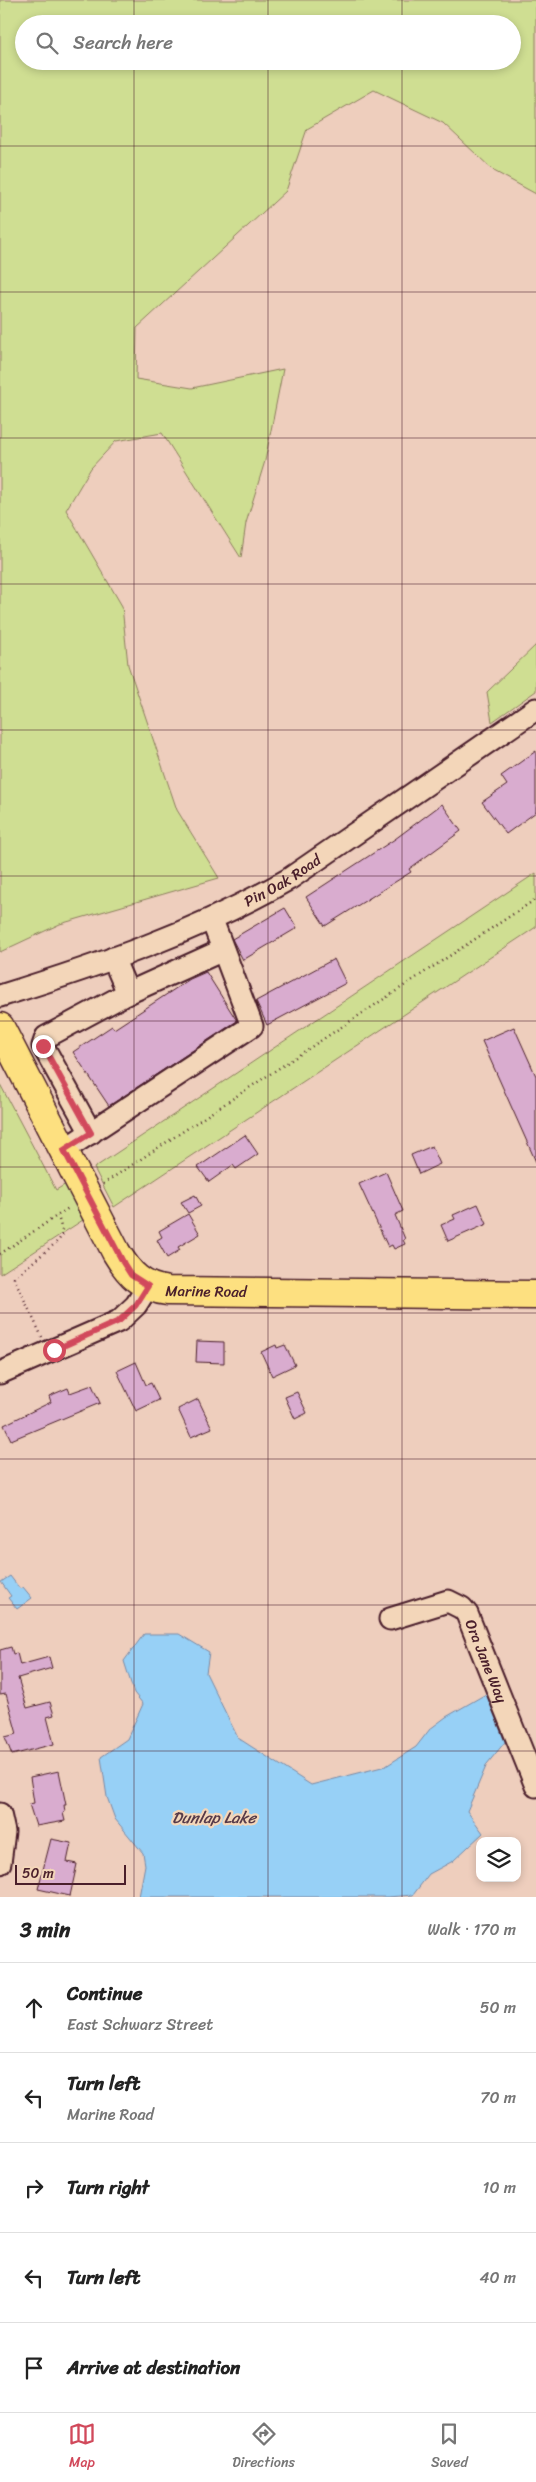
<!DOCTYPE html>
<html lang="en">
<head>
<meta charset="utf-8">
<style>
  :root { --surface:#fff; --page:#f6f6f6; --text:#222; --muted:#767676; --line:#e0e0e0; --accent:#d1495b }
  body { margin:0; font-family:Sriracha,sans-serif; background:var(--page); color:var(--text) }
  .controls { position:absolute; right:15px; bottom:15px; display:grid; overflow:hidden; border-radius:10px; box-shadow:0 2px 8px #0003 }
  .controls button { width:45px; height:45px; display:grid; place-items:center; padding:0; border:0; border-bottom:1px solid var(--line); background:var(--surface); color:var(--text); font:25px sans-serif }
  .scale { position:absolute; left:15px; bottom:12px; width:111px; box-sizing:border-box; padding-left:5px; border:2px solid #4a1f2b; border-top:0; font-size:14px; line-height:18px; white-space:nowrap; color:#4a1f2b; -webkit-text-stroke:4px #f3d6b9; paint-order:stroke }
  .stop { position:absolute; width:15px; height:15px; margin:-11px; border:4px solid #d1495b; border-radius:50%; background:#fff }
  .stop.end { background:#d1495b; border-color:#fff; box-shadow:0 1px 5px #0008 }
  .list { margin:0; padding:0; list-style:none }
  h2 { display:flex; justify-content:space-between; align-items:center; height:65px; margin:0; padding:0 20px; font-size:21px }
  h2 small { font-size:16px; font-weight:400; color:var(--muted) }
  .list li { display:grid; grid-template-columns:32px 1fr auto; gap:15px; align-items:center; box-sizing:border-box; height:90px; padding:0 20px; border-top:1px solid var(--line) }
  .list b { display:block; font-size:19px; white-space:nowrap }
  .list p { margin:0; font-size:16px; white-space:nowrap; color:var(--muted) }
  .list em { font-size:16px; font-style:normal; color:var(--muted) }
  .icon { flex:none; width:28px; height:28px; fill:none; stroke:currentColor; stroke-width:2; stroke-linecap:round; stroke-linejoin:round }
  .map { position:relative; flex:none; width:536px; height:1897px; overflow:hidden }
  .search { position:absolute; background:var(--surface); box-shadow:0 2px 8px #0003; left:15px; right:15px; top:15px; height:55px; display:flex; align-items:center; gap:12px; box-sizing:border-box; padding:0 18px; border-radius:28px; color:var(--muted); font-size:19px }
  .sheet { height:515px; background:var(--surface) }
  nav { display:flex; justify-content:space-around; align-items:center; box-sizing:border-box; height:70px; border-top:1px solid var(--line); background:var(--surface); font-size:14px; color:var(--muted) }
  nav a { display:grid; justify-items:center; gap:2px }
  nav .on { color:var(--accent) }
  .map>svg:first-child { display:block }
  .green { fill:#cfde92; stroke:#8c7e5e; fill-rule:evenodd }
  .water { fill:#97d0f6; stroke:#7889a5 }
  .building { fill:#d9accf; stroke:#4a1f2b }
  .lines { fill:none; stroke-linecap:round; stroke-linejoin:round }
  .minor-casing { stroke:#4a1f2b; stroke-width:25 }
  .major-casing { stroke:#4a1f2b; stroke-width:31 }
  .path { stroke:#4a1f2b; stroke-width:2.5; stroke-dasharray:1 4; stroke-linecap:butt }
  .minor { stroke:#f3d6b9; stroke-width:21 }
  .major { stroke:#fde080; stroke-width:28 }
  .route { stroke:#d1495b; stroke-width:6 }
  .grid { fill:none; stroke:#4a1f2b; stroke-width:1; stroke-opacity:0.55 }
  .labels { text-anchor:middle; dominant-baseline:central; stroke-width:4.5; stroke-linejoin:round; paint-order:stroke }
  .street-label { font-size:15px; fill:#4a1f2b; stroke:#f3d6b9 }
  .water-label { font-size:16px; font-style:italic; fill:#563a49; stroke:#f3d6b9 }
</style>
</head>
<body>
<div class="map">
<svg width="536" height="1897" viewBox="0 0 536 1897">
  <rect width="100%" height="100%" fill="#eecebd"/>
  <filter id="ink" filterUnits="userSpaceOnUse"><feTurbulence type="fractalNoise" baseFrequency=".02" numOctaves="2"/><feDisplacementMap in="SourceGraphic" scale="10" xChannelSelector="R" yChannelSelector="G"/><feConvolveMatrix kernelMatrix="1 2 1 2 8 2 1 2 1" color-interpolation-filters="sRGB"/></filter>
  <g filter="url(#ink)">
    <!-- green -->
    <g class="green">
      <path d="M0 0H536V194L494 171 443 123 374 90 307 129 286 191 137 328 136 379 192 388 283 369 265 461 246 523 241 558 162 433 116 441 91 468 66 510 122 606 128 665 177 810 219 878 60 924 0 952ZM24 24H512V61H24Z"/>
      <polygon points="536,645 536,691 492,722 487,692"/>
      <polygon points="536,873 536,927 114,1207 94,1168"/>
      <polygon points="0,1084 56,1190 66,1184 86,1218 0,1274"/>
    </g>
    <!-- water -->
    <g class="water">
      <polygon points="10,1576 20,1589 23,1587 32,1598 17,1609 8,1598 11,1596 1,1582"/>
      <polygon points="144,1634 179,1634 209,1652 206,1673 238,1738 311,1785 386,1766 416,1747 430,1729 446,1717 486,1694 505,1742 487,1764 467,1811 483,1833 453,1861 429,1874 413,1895 387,1897 139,1897 145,1865 143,1853 115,1819 107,1797 101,1757 127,1739 143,1704 134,1693 124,1661"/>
    </g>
    <!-- building -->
    <g class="building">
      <polygon points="536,751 536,812 506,834 482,802 507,785 501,776"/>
      <polygon points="442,804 461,831 409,869 411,872 325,926 306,897 395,839"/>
      <polygon points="285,908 297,928 243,960 232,939"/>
      <polygon points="334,959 346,983 267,1025 256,1001"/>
      <polygon points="206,972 237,1021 109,1106 73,1052 112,1026 114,1029 190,979"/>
      <polygon points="514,1027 536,1076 536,1162 482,1041"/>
      <polygon points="245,1135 258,1154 236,1169 233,1165 209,1182 198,1167"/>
      <polygon points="432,1146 440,1164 419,1174 411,1155"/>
      <polygon points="386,1172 403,1211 395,1215 405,1239 403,1240 405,1244 394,1249 392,1245 388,1247 359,1184"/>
      <polygon points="195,1195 201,1206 188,1213 181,1202"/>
      <polygon points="478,1204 487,1224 448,1241 441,1225 455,1219 453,1215"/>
      <polygon points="188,1214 200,1234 178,1247 180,1250 167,1258 157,1240 162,1237 159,1231"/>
      <polygon points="197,1341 224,1342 224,1363 196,1362"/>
      <polygon points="276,1345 277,1348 285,1345 295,1365 272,1376 261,1352"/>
      <polygon points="136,1362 146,1385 151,1383 159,1400 136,1411 117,1371"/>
      <polygon points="92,1385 100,1403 11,1440 4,1425 51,1402 49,1396 68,1388 70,1393"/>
      <polygon points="297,1392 307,1413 295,1419 285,1397"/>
      <polygon points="198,1399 212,1428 191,1437 178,1409"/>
      <polygon points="11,1647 13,1654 17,1653 20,1665 49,1657 52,1668 18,1678 27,1708 50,1702 54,1715 47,1717 54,1744 12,1755 5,1737 17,1734 6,1694 0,1695 0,1650"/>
      <polygon points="59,1771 66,1805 64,1805 65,1812 63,1813 65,1821 36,1826 29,1804 34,1803 30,1777"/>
      <polygon points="51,1839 71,1843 67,1862 77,1864 70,1896 38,1889"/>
    </g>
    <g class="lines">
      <!-- minor casing -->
      <g class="minor-casing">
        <g id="minor">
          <polyline points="113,958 128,993"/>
          <path id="s1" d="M0 996C100 965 199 931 289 879L536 709"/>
          <polyline points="91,1133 43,1046 46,1037 128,993 223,950"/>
          <polyline points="64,1150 252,1026 212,920"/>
          <polyline points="0,1373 119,1321 136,1305 148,1286"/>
          <path id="s2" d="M390 1619 448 1601 462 1608 467 1614 536 1786"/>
          <polyline points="0,1814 4,1832 0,1863"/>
        </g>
      </g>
      <!-- major casing -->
      <g class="major-casing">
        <g id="major">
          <path id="s3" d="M0 1027 116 1252C129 1274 142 1288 168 1291L536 1295"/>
        </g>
      </g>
      <!-- path -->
      <g class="path">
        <polyline points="103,1184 536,899"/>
        <polyline points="0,1254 70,1207"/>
        <polyline points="42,1337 14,1278 58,1241 63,1234 58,1216"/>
      </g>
      <!-- minor -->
      <use href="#minor" class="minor"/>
      <!-- major -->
      <use href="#major" class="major"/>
    </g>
  </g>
  <g class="lines" filter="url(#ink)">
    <!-- route -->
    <polyline class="route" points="43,1046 91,1133 64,1150 124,1264 131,1275 148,1286 136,1305 119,1321 54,1350"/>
  </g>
  <!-- grid -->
  <path class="grid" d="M134 0V24M268 0V24M402 0V24M134 61V1897M268 61V1897M402 61V1897M0 146H536M0 292H536M0 438H536M0 584H536M0 730H536M0 876H536M0 1021H536M0 1167H536M0 1313H536M0 1459H536M0 1605H536M0 1751H536"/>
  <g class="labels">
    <!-- street labels -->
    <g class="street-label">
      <text stroke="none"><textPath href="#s1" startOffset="306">Pin Oak Road</textPath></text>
      <text stroke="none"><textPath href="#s3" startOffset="359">Marine Road</textPath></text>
      <text stroke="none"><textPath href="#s2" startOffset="135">Ora Jane Way</textPath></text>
    </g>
    <!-- water labels -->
    <g class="water-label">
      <text x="214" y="1817">Dunlap Lake</text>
    </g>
  </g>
</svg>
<div class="controls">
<button><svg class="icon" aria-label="layers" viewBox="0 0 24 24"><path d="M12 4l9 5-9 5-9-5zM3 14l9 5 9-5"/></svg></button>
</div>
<div class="scale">50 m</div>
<div class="stop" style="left:54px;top:1350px"></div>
<div class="stop end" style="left:43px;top:1046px"></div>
<div class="search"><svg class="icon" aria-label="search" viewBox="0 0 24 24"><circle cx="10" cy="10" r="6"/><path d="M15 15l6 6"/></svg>Search here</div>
</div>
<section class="sheet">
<h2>3 min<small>Walk · 170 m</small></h2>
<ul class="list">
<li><svg class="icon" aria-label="ahead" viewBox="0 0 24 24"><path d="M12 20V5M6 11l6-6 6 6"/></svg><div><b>Continue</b><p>East Schwarz Street</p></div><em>50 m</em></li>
<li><svg class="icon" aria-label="left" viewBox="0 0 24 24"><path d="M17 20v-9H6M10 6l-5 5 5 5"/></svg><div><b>Turn left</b><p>Marine Road</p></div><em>70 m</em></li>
<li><svg class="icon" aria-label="right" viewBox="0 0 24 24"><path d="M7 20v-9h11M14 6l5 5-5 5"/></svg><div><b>Turn right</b></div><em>10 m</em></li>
<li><svg class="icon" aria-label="left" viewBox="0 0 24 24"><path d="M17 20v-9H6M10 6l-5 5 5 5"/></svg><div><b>Turn left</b></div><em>40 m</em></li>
<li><svg class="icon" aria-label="arrive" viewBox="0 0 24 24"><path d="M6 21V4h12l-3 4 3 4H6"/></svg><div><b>Arrive at destination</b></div></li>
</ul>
</section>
<nav>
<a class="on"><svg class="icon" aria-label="map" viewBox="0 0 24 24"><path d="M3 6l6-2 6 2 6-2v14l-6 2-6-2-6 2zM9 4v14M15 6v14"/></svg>Map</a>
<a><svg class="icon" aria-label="directions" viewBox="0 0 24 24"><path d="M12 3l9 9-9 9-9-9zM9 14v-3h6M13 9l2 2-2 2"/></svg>Directions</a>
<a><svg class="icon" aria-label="saved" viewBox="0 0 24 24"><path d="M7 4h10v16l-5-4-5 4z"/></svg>Saved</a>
</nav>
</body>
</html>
